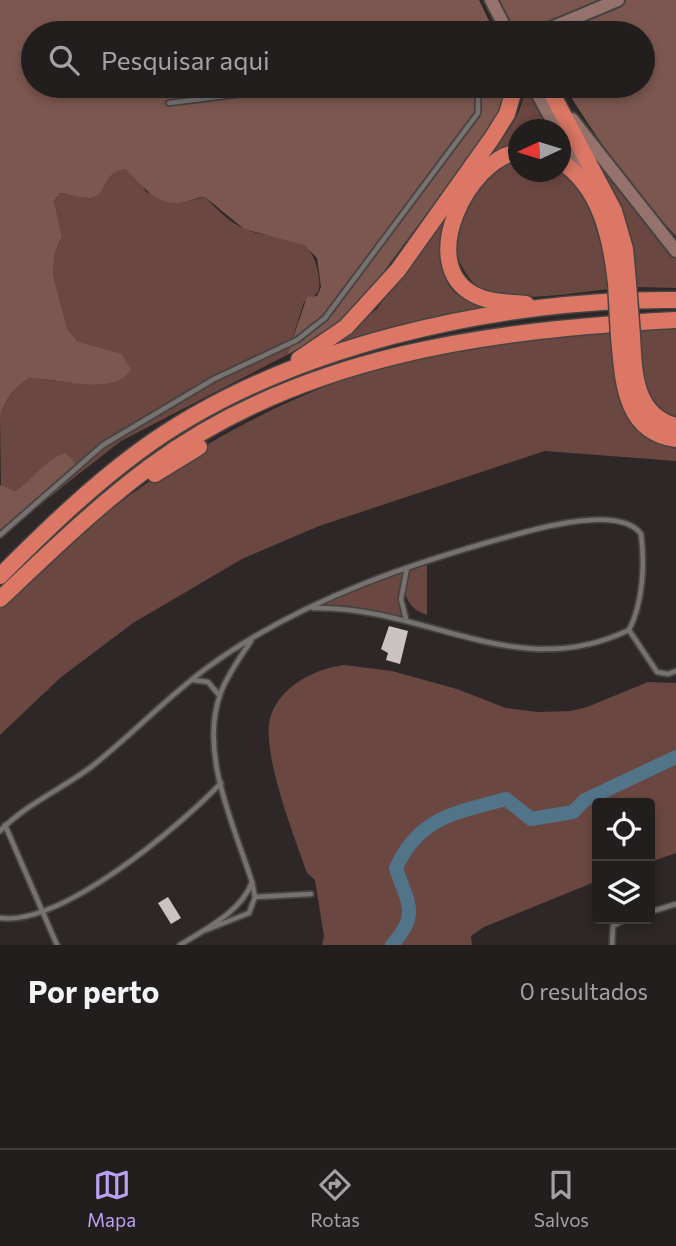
<!DOCTYPE html>
<html lang="pt">
<head>
<meta charset="utf-8">
<style>
  :root { --surface:#221e1d; --page:#2e2b2a; --text:#f1f3f6; --muted:#a2a2a4; --line:#3f3c3b; --accent:#bca0f2 }
  body { margin:0; font-family:Commissioner,sans-serif; background:var(--page); color:var(--text) }
  .controls { position:absolute; right:21px; bottom:21px; display:grid; overflow:hidden; border-radius:7px; box-shadow:0 4px 10px #0003 }
  .controls button { width:63px; height:63px; display:grid; place-items:center; padding:0; border:0; border-bottom:2px solid var(--line); background:var(--surface); color:var(--text); font:35px sans-serif }
  .compass { position:absolute; left:508px; top:119px; width:63px; height:63px; border-radius:50%; background:var(--surface); box-shadow:0 4px 10px #0003; rotate:266deg }
  .list { margin:0; padding:0; list-style:none }
  h2 { display:flex; justify-content:space-between; align-items:center; height:91px; margin:0; padding:0 28px; font-size:30px }
  h2 small { font-size:23px; font-weight:400; color:var(--muted) }
  .icon { flex:none; width:38px; height:38px; fill:none; stroke:currentColor; stroke-width:2; stroke-linecap:round; stroke-linejoin:round }
  .map { position:relative; flex:none; width:676px; height:945px; overflow:hidden }
  .search { position:absolute; background:var(--surface); box-shadow:0 4px 10px #0003; left:21px; right:21px; top:21px; height:77px; display:flex; align-items:center; gap:18px; box-sizing:border-box; padding:0 24px; border-radius:38px; color:var(--muted); font-size:26px }
  .sheet { height:203px; background:var(--surface) }
  nav { display:flex; justify-content:space-around; align-items:center; box-sizing:border-box; height:98px; border-top:2px solid var(--line); background:var(--surface); font-size:19px; color:var(--muted) }
  nav a { display:grid; justify-items:center; gap:4px }
  nav .on { color:var(--accent) }
  .map>svg:first-child { display:block }
  .green { fill:#6a4740 }
  .forest { fill:#7b574f }
  .lines { fill:none; stroke-linecap:round; stroke-linejoin:round }
  .river { stroke:#517489; stroke-width:14 }
  .building { fill:#c9c3c2 }
  .lane-casing { stroke:#464342; stroke-width:8 }
  .secondary-casing { stroke:#464342; stroke-width:16 }
  .highway-casing { stroke:#464342; stroke-width:19 }
  .lane { stroke:#777170; stroke-width:4.5 }
  .secondary { stroke:#95736c; stroke-width:12 }
  .highway { stroke:#db7764; stroke-width:16 }
  .highway-bridge-casing { stroke:#464342; stroke-width:19; stroke-linecap:butt }
  .highway-bridge { stroke:#db7764; stroke-width:16 }
</style>
</head>
<body>
<div class="map">
<svg width="676" height="945" viewBox="0 0 676 945">
  <rect width="100%" height="100%" fill="#2d2827"/>
  <!-- green -->
  <g class="green">
    <path d="M524 86H529L552 129 518 130V146L481 166C499 141 524 119 524 86Z"/>
    <polygon points="583,140 676,259 676,288 637,287 632,247"/>
    <path d="M518 156V172H560L561 169C592 197 604 249 610 289 578 292 510 305 482 290 473 285 466 274 461 265 439 222 486 177 518 156Z"/>
    <path d="M125 169 140 181 146 192 181 203 205 197C216 208 229 222 243 228 278 245 312 224 319 279 321 293 316 296 304 302L287 355 121 441 62 487 75 470 39 473 28 484 15 491 1 487 0 417C5 400 15 387 29 377L72 383 78 342 67 328 53 274 55 252 62 236 54 201 60 193 86 198 103 190C108 176 110 170 125 169Z"/>
    <path d="M444 215C439 236 437 282 458 295 471 303 487 303 502 305L445 314 325 347 377 309Z"/>
    <path d="M640 328H676V418C637 407 641 360 640 328Z"/>
    <path d="M611 332C614 387 616 431 676 449V461L545 451 319 526 242 559 133 623 60 678 0 735V608C108 495 268 391 422 356 484 341 547 337 611 332Z"/>
    <path d="M427 564V615C406 608 401 592 408 572Z"/>
    <polygon points="407,568 401,599 406,620 368,611 313,608 326,598"/>
    <path d="M344 665 392 671 457 689 506 708 537 712 571 711 587 707 648 682 676 683V853L650 862V803H597V881L484 927 471 936 472 945H322L324 936 315 880 307 873C295 838 259 748 271 715 282 685 315 669 344 665Z"/>
  </g>
  <!-- forest -->
  <g class="forest">
    <path d="M0 0H479L495 33H33V86H508L502 112 356 309 320 336 287 355 307 297 317 296 321 287 317 258 304 245 244 229 205 197C196 197 188 203 178 203 151 203 143 184 125 169 99 172 111 197 88 198 80 198 69 194 60 193L54 201 62 236 55 252 53 274 67 328 78 342 122 354 131 370C114 397 57 378 29 378 14 387 5 400 0 417Z"/>
    <polygon points="493,0 604,0 525,33 510,33"/>
    <path d="M621 0H676V236C633 191 597 139 564 86H643V33H547Z"/>
    <path d="M65 453 74 461 75 470 62 487 0 538V485L15 491C33 481 45 459 65 453Z"/>
  </g>
  <g class="lines">
    <!-- river -->
    <path class="river" d="M392 945C420 913 408 905 396 868 419 817 455 813 506 799L531 819 573 812 585 800 676 757"/>
  </g>
  <!-- building -->
  <g class="building">
    <polygon points="389,626 408,631 400,664 386,660 388,653 381,649"/>
    <polygon points="168,897 181,918 171,924 158,903"/>
  </g>
  <g class="lines">
    <!-- lane casing -->
    <g class="lane-casing">
      <g id="lane">
        <polyline points="394,86 407,94 433,86"/>
        <polyline points="169,103 304,86"/>
        <polyline points="0,535 103,445 214,379 297,340 325,318 478,113 478,86"/>
        <polyline points="406,619 401,599 407,568"/>
        <polyline points="629,630 657,672 668,674 676,671"/>
        <polyline points="193,680 208,682 219,695"/>
        <polyline points="5,825 57,945"/>
        <path d="M0 831C26 804 62 789 91 767 132 735 167 697 208 667 303 598 417 561 529 531 556 524 622 508 641 534 645 564 643 603 629 630 517 684 427 606 313 608"/>
        <polyline points="255,897 311,894"/>
        <polyline points="650,912 676,904"/>
        <path d="M0 918C62 926 179 827 221 783"/>
        <polyline points="206,930 249,913 255,897 252,882"/>
        <path d="M180 945C206 929 242 911 252 882 234 825 198 752 221 692 228 674 240 657 251 641"/>
        <polyline points="612,945 613,926 626,919"/>
      </g>
    </g>
    <!-- secondary casing -->
    <g class="secondary-casing">
      <g id="secondary">
        <polyline points="491,0 508,33"/>
        <polyline points="539,33 618,0"/>
        <polyline points="533,86 557,130"/>
        <polyline points="572,119 676,251"/>
        <polyline points="560,137 580,174"/>
      </g>
    </g>
    <!-- highway casing -->
    <g class="highway-casing">
      <g id="highway">
        <polyline points="548,86 614,211 625,249 628,282"/>
        <path d="M518 152C469 159 416 263 473 294 489 303 508 302 526 304"/>
        <path d="M560 161C601 187 611 239 616 283"/>
        <path d="M632 336C634 372 634 415 676 426"/>
        <path d="M619 337C623 378 623 432 676 439"/>
        <polyline points="299,359 346,327 398,270 492,138 507,114 515,86"/>
        <polyline points="155,474 199,447"/>
        <path d="M0 576C44 532 88 489 138 452 281 346 500 298 676 300"/>
        <path d="M0 599C49 553 97 506 151 466 304 353 493 330 676 320"/>
      </g>
    </g>
    <!-- lane -->
    <use href="#lane" class="lane"/>
    <!-- secondary -->
    <use href="#secondary" class="secondary"/>
    <!-- highway -->
    <use href="#highway" class="highway"/>
    <!-- highway-bridge casing -->
    <g class="highway-bridge-casing">
      <g id="highway-bridge">
        <polyline points="628,282 632,336"/>
        <polyline points="616,283 619,337"/>
      </g>
    </g>
    <!-- highway-bridge -->
    <use href="#highway-bridge" class="highway-bridge"/>
  </g>
</svg>
<div class="controls">
<button><svg class="icon" aria-label="locate" viewBox="0 0 24 24"><circle cx="12" cy="12" r="6"/><path d="M12 2v4M12 18v4M2 12h4M18 12h4"/></svg></button>
<button><svg class="icon" aria-label="layers" viewBox="0 0 24 24"><path d="M12 4l9 5-9 5-9-5zM3 14l9 5 9-5"/></svg></button>
</div>
<svg class="compass" viewBox="-18 -18 36 36"><path d="M0-13l5 13h-10z" fill="#e53935"/><path d="M0 13l5-13h-10z" fill="#a2a2a4"/></svg>
<div class="search"><svg class="icon" aria-label="search" viewBox="0 0 24 24"><circle cx="10" cy="10" r="6"/><path d="M15 15l6 6"/></svg>Pesquisar aqui</div>
</div>
<section class="sheet">
<h2>Por perto<small>0 resultados</small></h2>
<ul class="list">
</ul>
</section>
<nav>
<a class="on"><svg class="icon" aria-label="map" viewBox="0 0 24 24"><path d="M3 6l6-2 6 2 6-2v14l-6 2-6-2-6 2zM9 4v14M15 6v14"/></svg>Mapa</a>
<a><svg class="icon" aria-label="directions" viewBox="0 0 24 24"><path d="M12 3l9 9-9 9-9-9zM9 14v-3h6M13 9l2 2-2 2"/></svg>Rotas</a>
<a><svg class="icon" aria-label="saved" viewBox="0 0 24 24"><path d="M7 4h10v16l-5-4-5 4z"/></svg>Salvos</a>
</nav>
</body>
</html>
